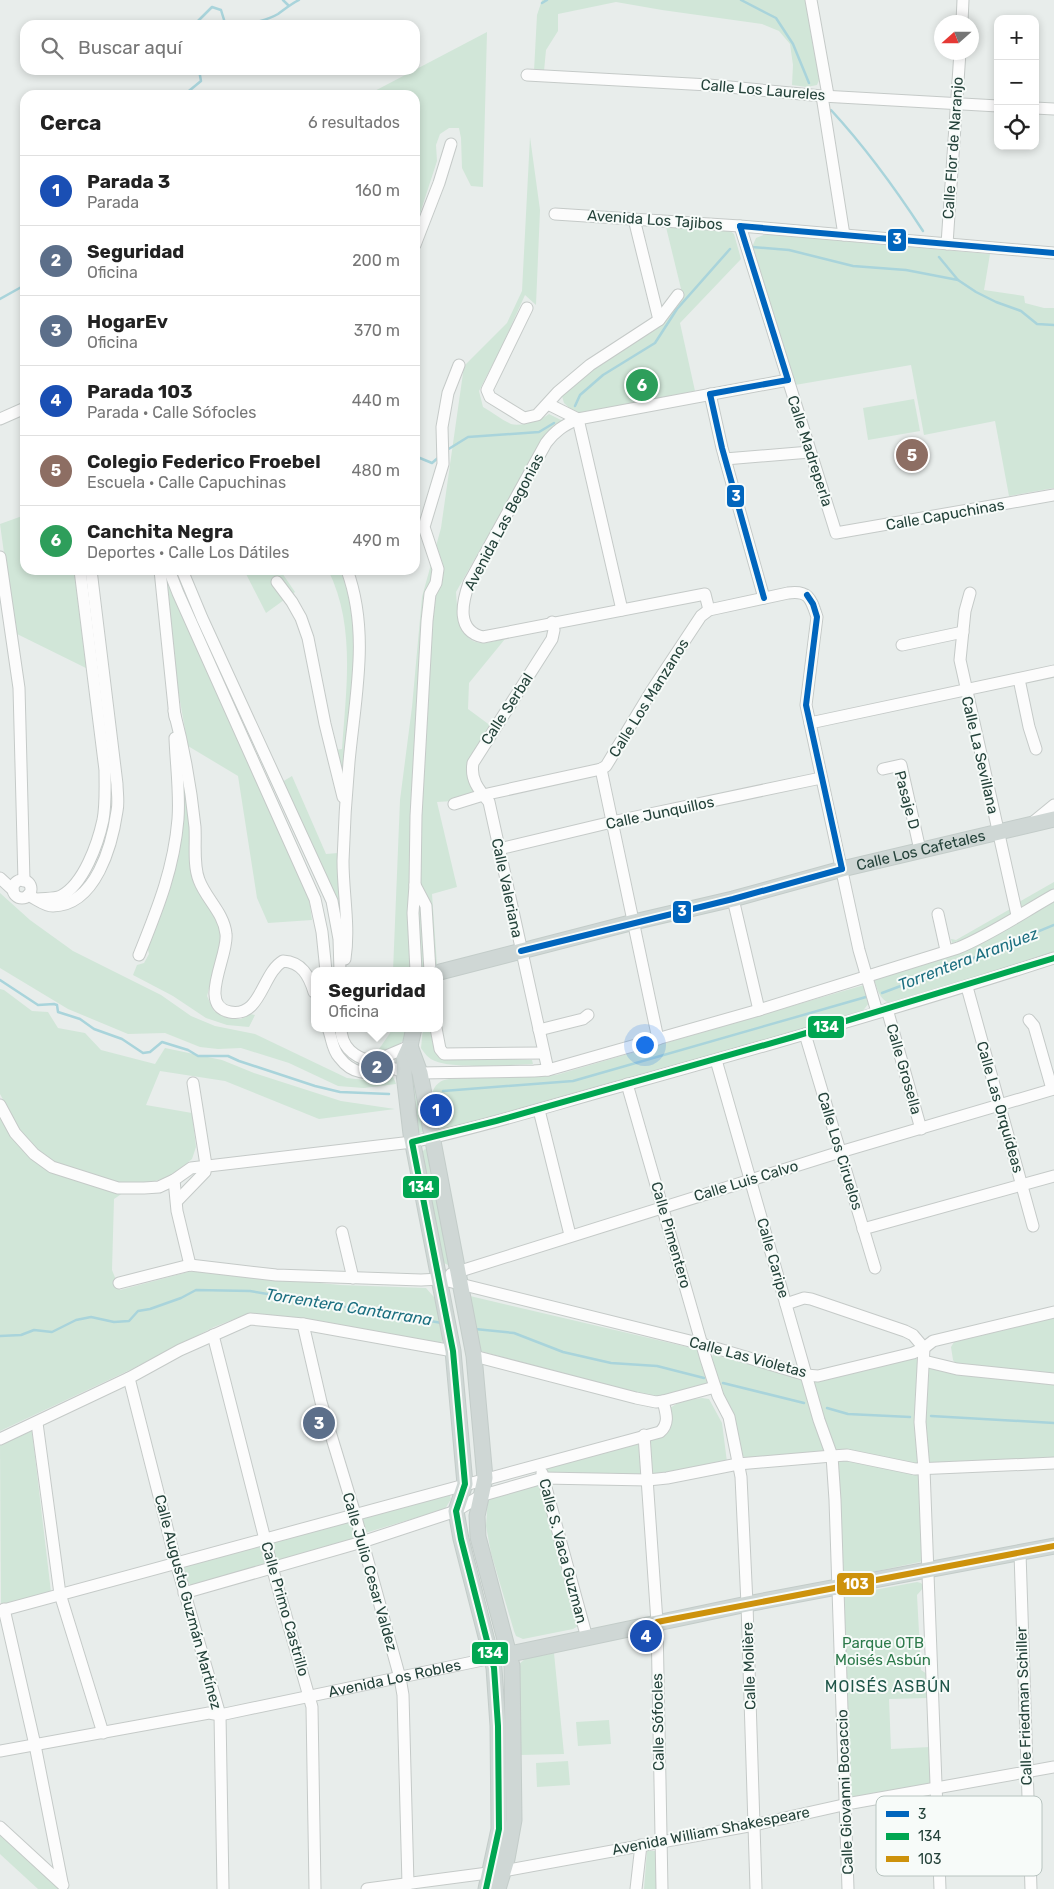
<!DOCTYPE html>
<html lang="es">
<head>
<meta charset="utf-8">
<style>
  :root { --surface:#fff; --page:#f2f2f2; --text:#222; --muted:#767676; --line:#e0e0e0; --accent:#697e78 }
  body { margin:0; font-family:Rubik,sans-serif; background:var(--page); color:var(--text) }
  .controls { position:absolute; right:15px; top:15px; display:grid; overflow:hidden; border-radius:10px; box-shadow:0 2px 8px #0003 }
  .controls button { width:45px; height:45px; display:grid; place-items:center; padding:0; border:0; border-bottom:1px solid var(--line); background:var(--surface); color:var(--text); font:25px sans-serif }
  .compass { position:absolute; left:934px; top:15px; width:45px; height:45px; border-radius:50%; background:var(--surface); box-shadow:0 2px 8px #0003; rotate:249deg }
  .you { position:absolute; left:644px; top:1044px; width:18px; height:18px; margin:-12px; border:4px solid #fff; border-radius:50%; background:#1a73e8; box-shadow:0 0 0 8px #1a73e833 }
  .badge { display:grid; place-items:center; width:32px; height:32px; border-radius:50%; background:var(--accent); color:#fff; font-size:16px; font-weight:700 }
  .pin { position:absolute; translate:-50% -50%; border:2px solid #fff; box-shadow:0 1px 5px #0006 }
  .popup { position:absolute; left:311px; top:967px; width:132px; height:65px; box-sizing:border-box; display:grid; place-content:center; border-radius:10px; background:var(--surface); filter:drop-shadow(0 1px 4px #0005); font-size:16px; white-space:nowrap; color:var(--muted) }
  .popup b { font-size:19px; color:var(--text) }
  .popup::after { content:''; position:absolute; left:50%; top:100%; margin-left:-10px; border:10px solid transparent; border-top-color:var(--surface) }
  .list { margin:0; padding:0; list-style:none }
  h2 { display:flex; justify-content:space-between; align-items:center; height:65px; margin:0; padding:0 20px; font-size:21px }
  h2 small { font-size:16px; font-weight:400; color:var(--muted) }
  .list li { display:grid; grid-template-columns:32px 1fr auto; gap:15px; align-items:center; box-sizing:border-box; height:70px; padding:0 20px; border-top:1px solid var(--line) }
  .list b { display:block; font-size:19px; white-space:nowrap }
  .list p { margin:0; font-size:16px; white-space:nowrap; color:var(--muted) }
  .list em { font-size:16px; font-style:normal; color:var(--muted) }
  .icon { flex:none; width:28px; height:28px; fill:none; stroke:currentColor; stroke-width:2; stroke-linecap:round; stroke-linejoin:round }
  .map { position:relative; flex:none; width:1054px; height:1889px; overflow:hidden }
  .search { position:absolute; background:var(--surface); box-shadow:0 2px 8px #0003; left:20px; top:20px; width:400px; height:55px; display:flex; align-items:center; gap:12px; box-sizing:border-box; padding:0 18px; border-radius:15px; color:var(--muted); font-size:19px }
  .panel { position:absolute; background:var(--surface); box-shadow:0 2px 8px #0003; left:20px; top:90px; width:400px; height:485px; border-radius:15px }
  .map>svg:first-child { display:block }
  .green { fill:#d1e6d8 }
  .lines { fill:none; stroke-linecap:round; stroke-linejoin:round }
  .stream { stroke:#a9d4db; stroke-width:2.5 }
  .minor-casing { stroke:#c5cac8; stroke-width:13 }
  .major-casing { stroke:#c3ccc9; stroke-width:17 }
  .minor { stroke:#fcfcfc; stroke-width:11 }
  .major { stroke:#cfd7d5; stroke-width:15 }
  .bus-1-casing { stroke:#f7fbf9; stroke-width:10 }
  .bus-2-casing { stroke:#f7fbf9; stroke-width:10 }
  .bus-3-casing { stroke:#f7fbf9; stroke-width:10 }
  .bus-1 { stroke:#0065bd; stroke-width:6 }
  .bus-2 { stroke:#00a651; stroke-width:6 }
  .bus-3 { stroke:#cd920c; stroke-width:6 }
  .labels { text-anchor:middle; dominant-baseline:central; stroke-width:4; stroke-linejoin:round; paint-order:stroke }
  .street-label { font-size:15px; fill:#24423a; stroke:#f7fbf9 }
  .park-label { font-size:15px; fill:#2d7a4b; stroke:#f7fbf9 }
  .water-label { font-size:16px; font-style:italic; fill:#1c6f80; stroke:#f7fbf9 }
  .neighbourhood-label { font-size:16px; letter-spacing:1px; fill:#1f5548; stroke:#f7fbf9 }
  .key { fill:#f7fbf9; stroke:#b8c4c0; stroke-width:1 }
  .key-label { font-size:14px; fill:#24423a }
  .line-badge { stroke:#f7fbf9; stroke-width:2 }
  .badge-label { font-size:14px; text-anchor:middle; font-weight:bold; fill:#fff }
</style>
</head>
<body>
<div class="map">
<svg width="1054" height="1889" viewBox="0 0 1054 1889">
  <rect width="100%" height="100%" fill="#e8edeb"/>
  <!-- green -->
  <g class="green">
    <polygon points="542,0 806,0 820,78 817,85 807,87 792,85 793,65 790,44 779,31 762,24 662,10 616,2 558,14 558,31 546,50 544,71 534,71 537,15"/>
    <polygon points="487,32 483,187 471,186 462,168 461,138 459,128 449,128 440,134 436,145 437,161 415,229 415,95 367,95"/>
    <path d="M530 137 540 210 536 305 525 295 501 348 479 391 483 407C492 412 502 420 511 424 521 427 541 420 549 414L563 421 541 442 456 592C457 609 459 643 482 643 489 643 498 640 505 639L469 683 468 709 491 726 470 764 476 795 453 801 437 802 457 887 432 894 437 965 425 971H393L400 800 412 707 422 597 441 528 464 366 507 323 522 291Z"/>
    <polygon points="666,227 729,230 734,234 741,259 680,323 695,391 576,414 564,403 561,393 668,315 683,297"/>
    <polygon points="766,234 990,254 984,290 1024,296 1025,303 1044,308 1054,308 1054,488 1009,496 995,421 924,435 911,365 795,385 752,252 752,247 756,238"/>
    <polygon points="914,399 920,431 868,440 863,408"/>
    <polygon points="25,515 25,570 76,570 88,669 15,633 0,524"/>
    <polygon points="163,570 309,898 312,920 268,923 257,898 238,776 188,746 178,690"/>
    <polygon points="244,570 280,570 295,592 266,613"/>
    <path d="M328 570H342L346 579 355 631 356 661 344 788 335 750 342 749C346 690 356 625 328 570Z"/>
    <polygon points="180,753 191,836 189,862 195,885 219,923 221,941 207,996 214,1011 226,1018 241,1019 250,1014 255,1015 249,1027 227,1025 206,1018 173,996 133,975 137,965 144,963 149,954 147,945 165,898"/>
    <polygon points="292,776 326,854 338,853 343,940 282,782"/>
    <polygon points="1054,882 1054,891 1020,909 1019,902"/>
    <path d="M0 893 30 920 73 951 161 995 191 1016 215 1026 255 1034 347 1078 373 1081 387 1078 386 1073C392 1074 394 1078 396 1084L364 1088 338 1086 289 1063 241 1048 218 1049 200 1047 165 1033 128 1034 68 1009 0 968Z"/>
    <path d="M1054 899V954L893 1004C878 1002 876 984 872 972L953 953 982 943Z"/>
    <polygon points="1012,908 1013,915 984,933 952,943 951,939 956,940"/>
    <path d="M864 985 869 1003 861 1013 441 1131 437 1129C434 1115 425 1092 440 1082 444 1079 451 1079 456 1078L556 1075Z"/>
    <polygon points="0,989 4,990 32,1011 48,1012 58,1028 85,1033 101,1050 155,1064 165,1048 222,1060 254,1073 341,1101 395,1109 319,1119 225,1081 160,1071 146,1105 192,1113 196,1147 192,1159 171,1176 152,1182 139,1182 114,1199 112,1270 120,1290 188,1272 201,1271 340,1285 426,1288 440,1304 445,1335 441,1343 434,1345 258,1315 237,1318 214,1327 132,1369 0,1431 0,1113 7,1107 0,1094"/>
    <path d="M391 1028H408C407 1042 391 1052 379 1056V1049L390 1033Z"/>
    <path d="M423 1028H432L444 1056 532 1060 533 1064C511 1065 452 1069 435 1061 429 1059 425 1054 421 1048Z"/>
    <polygon points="410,1070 415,1070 425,1131 420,1133 416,1130"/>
    <polygon points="425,1149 428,1150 450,1263 448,1265 442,1262 421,1153"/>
    <polygon points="470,1296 696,1349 700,1353 708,1383 662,1397 654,1397 480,1351"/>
    <polygon points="1054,1318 1054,1374 956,1364 953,1360 951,1347 954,1342"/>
    <polygon points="714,1355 801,1378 914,1357 918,1360 915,1413 919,1458 918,1463 914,1464 848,1451 745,1459 742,1454 733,1415 721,1391 711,1356"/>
    <polygon points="929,1367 1054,1383 1054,1459 931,1464 928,1458 924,1412 926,1371"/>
    <path d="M702 1398 709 1399 722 1423 727 1462 655 1475 652 1473 649 1441C653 1438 656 1438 661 1437 674 1433 671 1419 670 1408L681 1401Z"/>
    <polygon points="32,1431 51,1592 1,1606 0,1444"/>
    <polygon points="636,1442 639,1445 643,1475 546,1472 545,1468"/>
    <polygon points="839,1461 852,1461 919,1475 923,1559 920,1562 843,1578 837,1464"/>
    <polygon points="539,1482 580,1621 578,1626 573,1629 523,1639 516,1636 514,1631 491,1553 486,1526 488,1496"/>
    <polygon points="449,1493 451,1499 445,1509 365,1533 361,1520 363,1516"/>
    <polygon points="349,1522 352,1524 355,1538 277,1561 275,1560 271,1546 274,1541"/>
    <polygon points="260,1545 262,1546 266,1564 191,1586 187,1580 184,1568 186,1566"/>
    <polygon points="917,1582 921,1583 924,1587 917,1595 921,1670 927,1674 928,1698 889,1699 891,1749 930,1747 932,1782 928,1785 856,1798 852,1797 850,1791 844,1598 847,1595"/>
    <polygon points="554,1653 564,1754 519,1755 518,1665 525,1659"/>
    <polygon points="609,1720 611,1744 578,1746 576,1722"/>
    <polygon points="568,1761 570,1785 537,1787 536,1763"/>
    <polygon points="0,1833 51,1879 59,1889 38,1889 0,1854"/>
    <polygon points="647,1851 656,1851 658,1889 644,1889"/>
  </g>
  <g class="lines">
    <!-- stream -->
    <g class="stream">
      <polyline points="283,0 288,5"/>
      <polyline points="741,0 776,18 793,44 809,83"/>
      <polyline points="542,3 547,0"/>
      <polyline points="194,25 212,7 221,10 225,23"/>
      <polyline points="214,25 216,22 232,25"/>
      <path d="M238 25C252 23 266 21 278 14 285 9 291 4 299 0"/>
      <polyline points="184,95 201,81 199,70"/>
      <path d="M831 110C866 148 895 188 923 231"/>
      <polyline points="752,247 789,250 853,266 906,270 958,280"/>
      <polyline points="939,257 958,280 976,292 996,302 1021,311 1037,324 1054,325"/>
      <polyline points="0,299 25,285"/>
      <polyline points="575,406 580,395 603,375 655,343 677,309 730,249"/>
      <polyline points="447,450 468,437 539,432 554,423"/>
      <polyline points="415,456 432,463 439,457"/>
      <polyline points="0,980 38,1005 54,1004 57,1005 58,1012 80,1019 94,1029 122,1039 143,1053 150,1052 162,1042 188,1050 198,1056 228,1056 239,1061 315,1086 340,1092 389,1094"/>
      <polyline points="882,993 959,964 1054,925"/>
      <polyline points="443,1091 573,1081 866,997"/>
      <polyline points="475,1329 514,1333 563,1352 611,1363 657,1366 704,1378"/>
      <polyline points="0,1336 21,1335 34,1330 52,1332 76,1320 91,1317 114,1322 129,1321 138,1311 150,1309 181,1298 196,1290 250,1291 442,1323"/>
      <polyline points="723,1383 804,1403"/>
      <polyline points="827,1408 848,1414 910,1417"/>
      <polyline points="931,1416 1054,1423"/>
    </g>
    <!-- minor casing -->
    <g class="minor-casing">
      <g id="minor">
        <polyline points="811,0 828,95"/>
        <polyline points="962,22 963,0"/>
        <polyline points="527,75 709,85 822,96 998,106"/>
        <polyline points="822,96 844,235"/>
        <polyline points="1035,108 1054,109"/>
        <polyline points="555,214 740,226 1054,253"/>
        <polyline points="634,219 659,320"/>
        <polyline points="740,226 836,533 1054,495"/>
        <polyline points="947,244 960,52"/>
        <polyline points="415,245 439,183 451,144"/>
        <polyline points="527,308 487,390 490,397 524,418 537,415 558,392 590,365 659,320 678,295"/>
        <polyline points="710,394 722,448 764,598"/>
        <polyline points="548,404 578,419 622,610"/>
        <polyline points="0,419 25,408"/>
        <polyline points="725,459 810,452"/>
        <polyline points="0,557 19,688 24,881"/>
        <polyline points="160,570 175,717"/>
        <polyline points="169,570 178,593 315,899 322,932 326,971"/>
        <polyline points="182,570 202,618 332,901 339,939 340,971"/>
        <polyline points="277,582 292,602 301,618 308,638 325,724 343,797"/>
        <polyline points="970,593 965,611 960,660 1017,915"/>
        <path d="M709 610 705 594 483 637C456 631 462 603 469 583L546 443C555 431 564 425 578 419L788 380"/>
        <polyline points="902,645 963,632"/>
        <polyline points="1019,679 1029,727 1036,749"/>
        <path d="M174 711C184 749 191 788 195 827 196 844 193 865 199 880 206 899 224 913 226 934 229 955 197 1006 230 1012 261 1018 262 973 283 961 302 962 309 976 314 992"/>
        <polyline points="810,723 1054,671"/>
        <polyline points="601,769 658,1039"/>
        <polyline points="883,769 901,765 920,850"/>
        <path d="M454 804 483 795 601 769 606 766 652 690 701 616 709 610 788 593C809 590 811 599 817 617L806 705 859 950 877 1012"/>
        <polyline points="1032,823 1054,805"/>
        <polyline points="499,849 612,822 821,778"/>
        <polyline points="0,878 13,890"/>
        <circle cx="22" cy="889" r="9"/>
        <polyline points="415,885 416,816 427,621 430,594 436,583 438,569 424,527 443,464 442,427 448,393 459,365"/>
        <path d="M28 895C37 899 44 906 53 906 96 905 112 845 117 811 119 802 117 792 117 784L91 570"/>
        <path d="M38 899C45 898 55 899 61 896 84 884 98 843 103 820 106 804 105 787 105 770L80 570"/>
        <polyline points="733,899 759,1010"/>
        <polyline points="938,914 946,950"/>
        <path d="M139 955C157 910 174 869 178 819 180 793 176 765 175 738"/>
        <path d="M345 959C350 926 343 894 343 861 344 828 346 795 349 762 355 697 370 633 347 570"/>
        <polyline points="416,971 413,913 415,885 426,906 430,971"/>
        <polyline points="967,987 1033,1226"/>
        <polyline points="887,1009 921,1129"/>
        <polyline points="1029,1020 1034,1026 1052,1089"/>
        <path d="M328 1028C332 1038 332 1049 339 1057 364 1090 390 1057 404 1074"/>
        <path d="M341 1028C341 1048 355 1057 372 1062L410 1046"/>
        <polyline points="436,1028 440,1049 444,1054 544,1053"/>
        <polyline points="539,1030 583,1019 588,1015"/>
        <polyline points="805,1034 875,1268"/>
        <polyline points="716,1060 819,1420 832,1456 835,1500 848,1889"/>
        <path d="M548 1070 489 802C479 790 470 780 473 763L552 639 554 630 552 622"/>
        <path d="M420 1073 534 1071 548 1070 759 1010 958 948C992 934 1022 913 1054 895"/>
        <polyline points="627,1084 706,1359 718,1396 729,1417 741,1477 747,1604 756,1889"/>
        <path d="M0 1105 15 1133 34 1154 52 1167 118 1188H144L159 1187 174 1180 191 1168 412 1142C488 1126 561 1102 636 1082 776 1043 916 1003 1054 958"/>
        <polyline points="539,1110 570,1235"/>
        <polyline points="174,1180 177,1211 190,1265"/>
        <polyline points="177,1201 205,1172 206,1165 193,1083"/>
        <polyline points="863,1229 1054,1176"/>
        <polyline points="342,1232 353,1278"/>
        <polyline points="451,1274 840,1152 1054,1089"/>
        <polyline points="119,1283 190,1265 276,1275 421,1280 440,1279 702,1344 806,1375 818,1376 913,1353 924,1348 933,1341 1054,1312"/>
        <polyline points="786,1304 804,1298 811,1299 905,1331 913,1335 924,1348 920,1422 924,1469 940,1889"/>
        <polyline points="303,1324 321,1402 355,1514 400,1678 403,1695 408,1884"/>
        <polyline points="213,1335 272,1567 312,1707 315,1889"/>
        <polyline points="474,1356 636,1398 656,1402 663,1401 715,1387"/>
        <polyline points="924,1361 957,1369 1054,1379"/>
        <polyline points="129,1378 176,1563 220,1715 223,1889"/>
        <polyline points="37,1423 60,1594 103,1733"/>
        <polyline points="644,1435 657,1622 662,1889"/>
        <polyline points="0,1439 129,1378 180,1350 250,1319 303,1324 453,1351"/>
        <polyline points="542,1473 587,1638"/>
        <polyline points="1020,1553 1031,1889"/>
        <polyline points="184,1593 362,1542 456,1511 480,1496 543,1478 648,1480 667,1478 738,1464 832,1456 847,1455 915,1469 1054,1463"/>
        <polyline points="4,1609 35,1745 62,1882"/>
        <path d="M0 1611 660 1432C670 1423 666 1413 663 1401"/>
        <path id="s1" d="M0 1751 209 1713 220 1715 492 1658"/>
        <polyline points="0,1827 63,1885"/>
        <polyline points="367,1889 503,1871 754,1825 852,1803 1054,1767"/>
        <polyline points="636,1889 641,1845"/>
      </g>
    </g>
    <!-- major casing -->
    <g class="major-casing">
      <g id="major">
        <path id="s2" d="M440 972 634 922 733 899 842 869 1054 819"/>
        <polyline points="414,1028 410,1046 404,1059 404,1074 411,1134 453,1351 465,1484 456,1511 461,1539 494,1668 498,1726 499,1829 486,1889"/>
        <polyline points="410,1046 420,1073 474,1356 485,1478 477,1516 478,1537 512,1666 514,1820 507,1859 498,1889"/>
        <polyline points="501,1656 747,1604 1054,1546"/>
      </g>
    </g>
    <!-- minor -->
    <use href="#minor" class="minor"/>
    <!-- major -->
    <use href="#major" class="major"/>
    <!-- bus-1 casing -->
    <g class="bus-1-casing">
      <g id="bus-1">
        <polyline points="740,226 1054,253"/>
        <polyline points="740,226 788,380"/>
        <polyline points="710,394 722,448 764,598"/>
        <polyline points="710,394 788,380"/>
        <polyline points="807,595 813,604 817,617 806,705 842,869"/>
        <polyline points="521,951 733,899 842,869"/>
      </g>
    </g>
    <!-- bus-2 casing -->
    <g class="bus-2-casing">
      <polyline id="bus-2" points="486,1889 499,1829 498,1726 494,1668 461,1539 456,1511 465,1484 453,1351 412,1142 496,1121 793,1037 1054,958"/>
    </g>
    <!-- bus-3 casing -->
    <g class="bus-3-casing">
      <polyline id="bus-3" points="657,1622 1054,1546"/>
    </g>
    <!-- bus-1 -->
    <use href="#bus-1" class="bus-1"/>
    <!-- bus-2 -->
    <use href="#bus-2" class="bus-2"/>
    <!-- bus-3 -->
    <use href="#bus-3" class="bus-3"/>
  </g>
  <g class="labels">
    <!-- street labels -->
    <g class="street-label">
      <text transform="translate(763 90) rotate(5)">Calle Los Laureles</text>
      <text transform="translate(953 148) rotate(-86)">Calle Flor de Naranjo</text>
      <text transform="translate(655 220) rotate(4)">Avenida Los Tajibos</text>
      <text transform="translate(810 451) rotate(72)">Calle Madreperla</text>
      <text transform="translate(945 515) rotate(-10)">Calle Capuchinas</text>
      <text transform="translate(504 522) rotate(-62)">Avenida Las Begonias</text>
      <text transform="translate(649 698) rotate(-58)">Calle Los Manzanos</text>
      <text transform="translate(507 709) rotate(-57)">Calle Serbal</text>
      <text transform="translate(980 755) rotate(77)">Calle La Sevillana</text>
      <text transform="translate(907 800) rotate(75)">Pasaje D</text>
      <text transform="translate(660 813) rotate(-12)">Calle Junquillos</text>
      <text stroke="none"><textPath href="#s2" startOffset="496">Calle Los Cafetales</textPath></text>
      <text transform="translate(507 888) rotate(78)">Calle Valeriana</text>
      <text transform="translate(904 1069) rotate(74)">Calle Grosella</text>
      <text transform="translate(1000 1107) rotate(74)">Calle Las Orquídeas</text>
      <text transform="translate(840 1151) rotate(73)">Calle Los Ciruelos</text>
      <text transform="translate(746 1181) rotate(-17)">Calle Luis Calvo</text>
      <text transform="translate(671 1235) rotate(74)">Calle Pimentero</text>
      <text transform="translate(773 1258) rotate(74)">Calle Caripe</text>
      <text transform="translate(748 1357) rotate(15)">Calle Las Violetas</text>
      <text transform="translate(563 1551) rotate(75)">Calle S. Vaca Guzman</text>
      <text transform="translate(370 1572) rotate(74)">Calle Julio Cesar Valdez</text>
      <text transform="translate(188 1602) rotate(75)">Calle Augusto Guzmán Martínez</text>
      <text transform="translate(285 1609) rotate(74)">Calle Primo Castrillo</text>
      <text transform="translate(749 1666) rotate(-92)">Calle Molière</text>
      <text stroke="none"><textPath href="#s1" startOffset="402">Avenida Los Robles</textPath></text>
      <text transform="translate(1024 1706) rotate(-92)">Calle Friedman Schiller</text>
      <text transform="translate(658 1722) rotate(-91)">Calle Sófocles</text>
      <text transform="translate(845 1792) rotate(-92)">Calle Giovanni Bocaccio</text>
      <text transform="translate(711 1831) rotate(-11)">Avenida William Shakespeare</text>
    </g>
    <!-- park labels -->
    <g class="park-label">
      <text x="883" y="1643">Parque OTB<tspan x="883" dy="17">Moisés Asbún</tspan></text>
    </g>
    <!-- water labels -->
    <g class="water-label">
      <text transform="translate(968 959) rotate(-21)">Torrentera Aranjuez</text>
      <text transform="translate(349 1307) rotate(9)">Torrentera Cantarrana</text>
    </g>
    <!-- neighbourhood labels -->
    <g class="neighbourhood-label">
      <text x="888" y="1686">MOISÉS ASBÚN</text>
    </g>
  </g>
  <!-- legend -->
  <rect x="876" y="1796" width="166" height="80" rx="8" class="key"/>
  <rect x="886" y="1811" width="23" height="6" fill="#0065bd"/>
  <rect x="886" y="1833" width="23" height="7" fill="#00a651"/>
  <rect x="886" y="1856" width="23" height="6" fill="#cd920c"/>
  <g class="key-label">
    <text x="918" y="1819">3</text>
    <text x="918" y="1841">134</text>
    <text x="918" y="1864">103</text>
  </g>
  <g class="line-badge">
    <rect x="887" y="228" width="20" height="24" rx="5" fill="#0065bd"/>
    <rect x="726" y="484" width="19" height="24" rx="5" fill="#0065bd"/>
    <rect x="672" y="900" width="20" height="24" rx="5" fill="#0065bd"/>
    <rect x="807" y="1015" width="38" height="24" rx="5" fill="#00a651"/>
    <rect x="402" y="1175" width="38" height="24" rx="5" fill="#00a651"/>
    <rect x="836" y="1572" width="39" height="24" rx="5" fill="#cd920c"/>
    <rect x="471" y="1641" width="38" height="24" rx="5" fill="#00a651"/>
  </g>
  <g class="badge-label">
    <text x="897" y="244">3</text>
    <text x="736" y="501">3</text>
    <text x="682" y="916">3</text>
    <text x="826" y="1032">134</text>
    <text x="421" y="1192">134</text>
    <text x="856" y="1589">103</text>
    <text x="490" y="1658">134</text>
  </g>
</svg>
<div class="controls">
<button>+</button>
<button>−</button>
<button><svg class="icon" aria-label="locate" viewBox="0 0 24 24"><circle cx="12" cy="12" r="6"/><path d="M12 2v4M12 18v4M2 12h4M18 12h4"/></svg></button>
</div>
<svg class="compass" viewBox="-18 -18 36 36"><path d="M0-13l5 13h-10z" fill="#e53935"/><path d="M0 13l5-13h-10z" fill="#767676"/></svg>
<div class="you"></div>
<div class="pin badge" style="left:436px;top:1110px;background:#1a4fb4">1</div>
<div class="pin badge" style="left:377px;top:1067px;background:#5c6f8a">2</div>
<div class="popup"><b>Seguridad</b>Oficina</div>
<div class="pin badge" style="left:319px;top:1423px;background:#5c6f8a">3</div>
<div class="pin badge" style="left:646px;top:1636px;background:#1a4fb4">4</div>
<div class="pin badge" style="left:912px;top:455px;background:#8d6e63">5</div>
<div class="pin badge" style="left:642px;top:385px;background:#2e9e5b">6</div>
<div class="search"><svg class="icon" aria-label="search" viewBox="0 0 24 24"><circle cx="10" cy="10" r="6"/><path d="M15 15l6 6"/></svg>Buscar aquí</div>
<section class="panel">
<h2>Cerca<small>6 resultados</small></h2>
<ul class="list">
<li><span class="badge" style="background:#1a4fb4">1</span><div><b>Parada 3</b><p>Parada</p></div><em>160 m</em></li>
<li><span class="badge" style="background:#5c6f8a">2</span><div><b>Seguridad</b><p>Oficina</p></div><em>200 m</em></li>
<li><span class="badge" style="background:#5c6f8a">3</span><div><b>HogarEv</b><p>Oficina</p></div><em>370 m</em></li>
<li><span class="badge" style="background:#1a4fb4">4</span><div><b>Parada 103</b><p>Parada · Calle Sófocles</p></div><em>440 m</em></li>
<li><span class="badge" style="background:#8d6e63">5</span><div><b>Colegio Federico Froebel</b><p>Escuela · Calle Capuchinas</p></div><em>480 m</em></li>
<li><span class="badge" style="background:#2e9e5b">6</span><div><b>Canchita Negra</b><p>Deportes · Calle Los Dátiles</p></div><em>490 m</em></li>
</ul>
</section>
</div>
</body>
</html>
